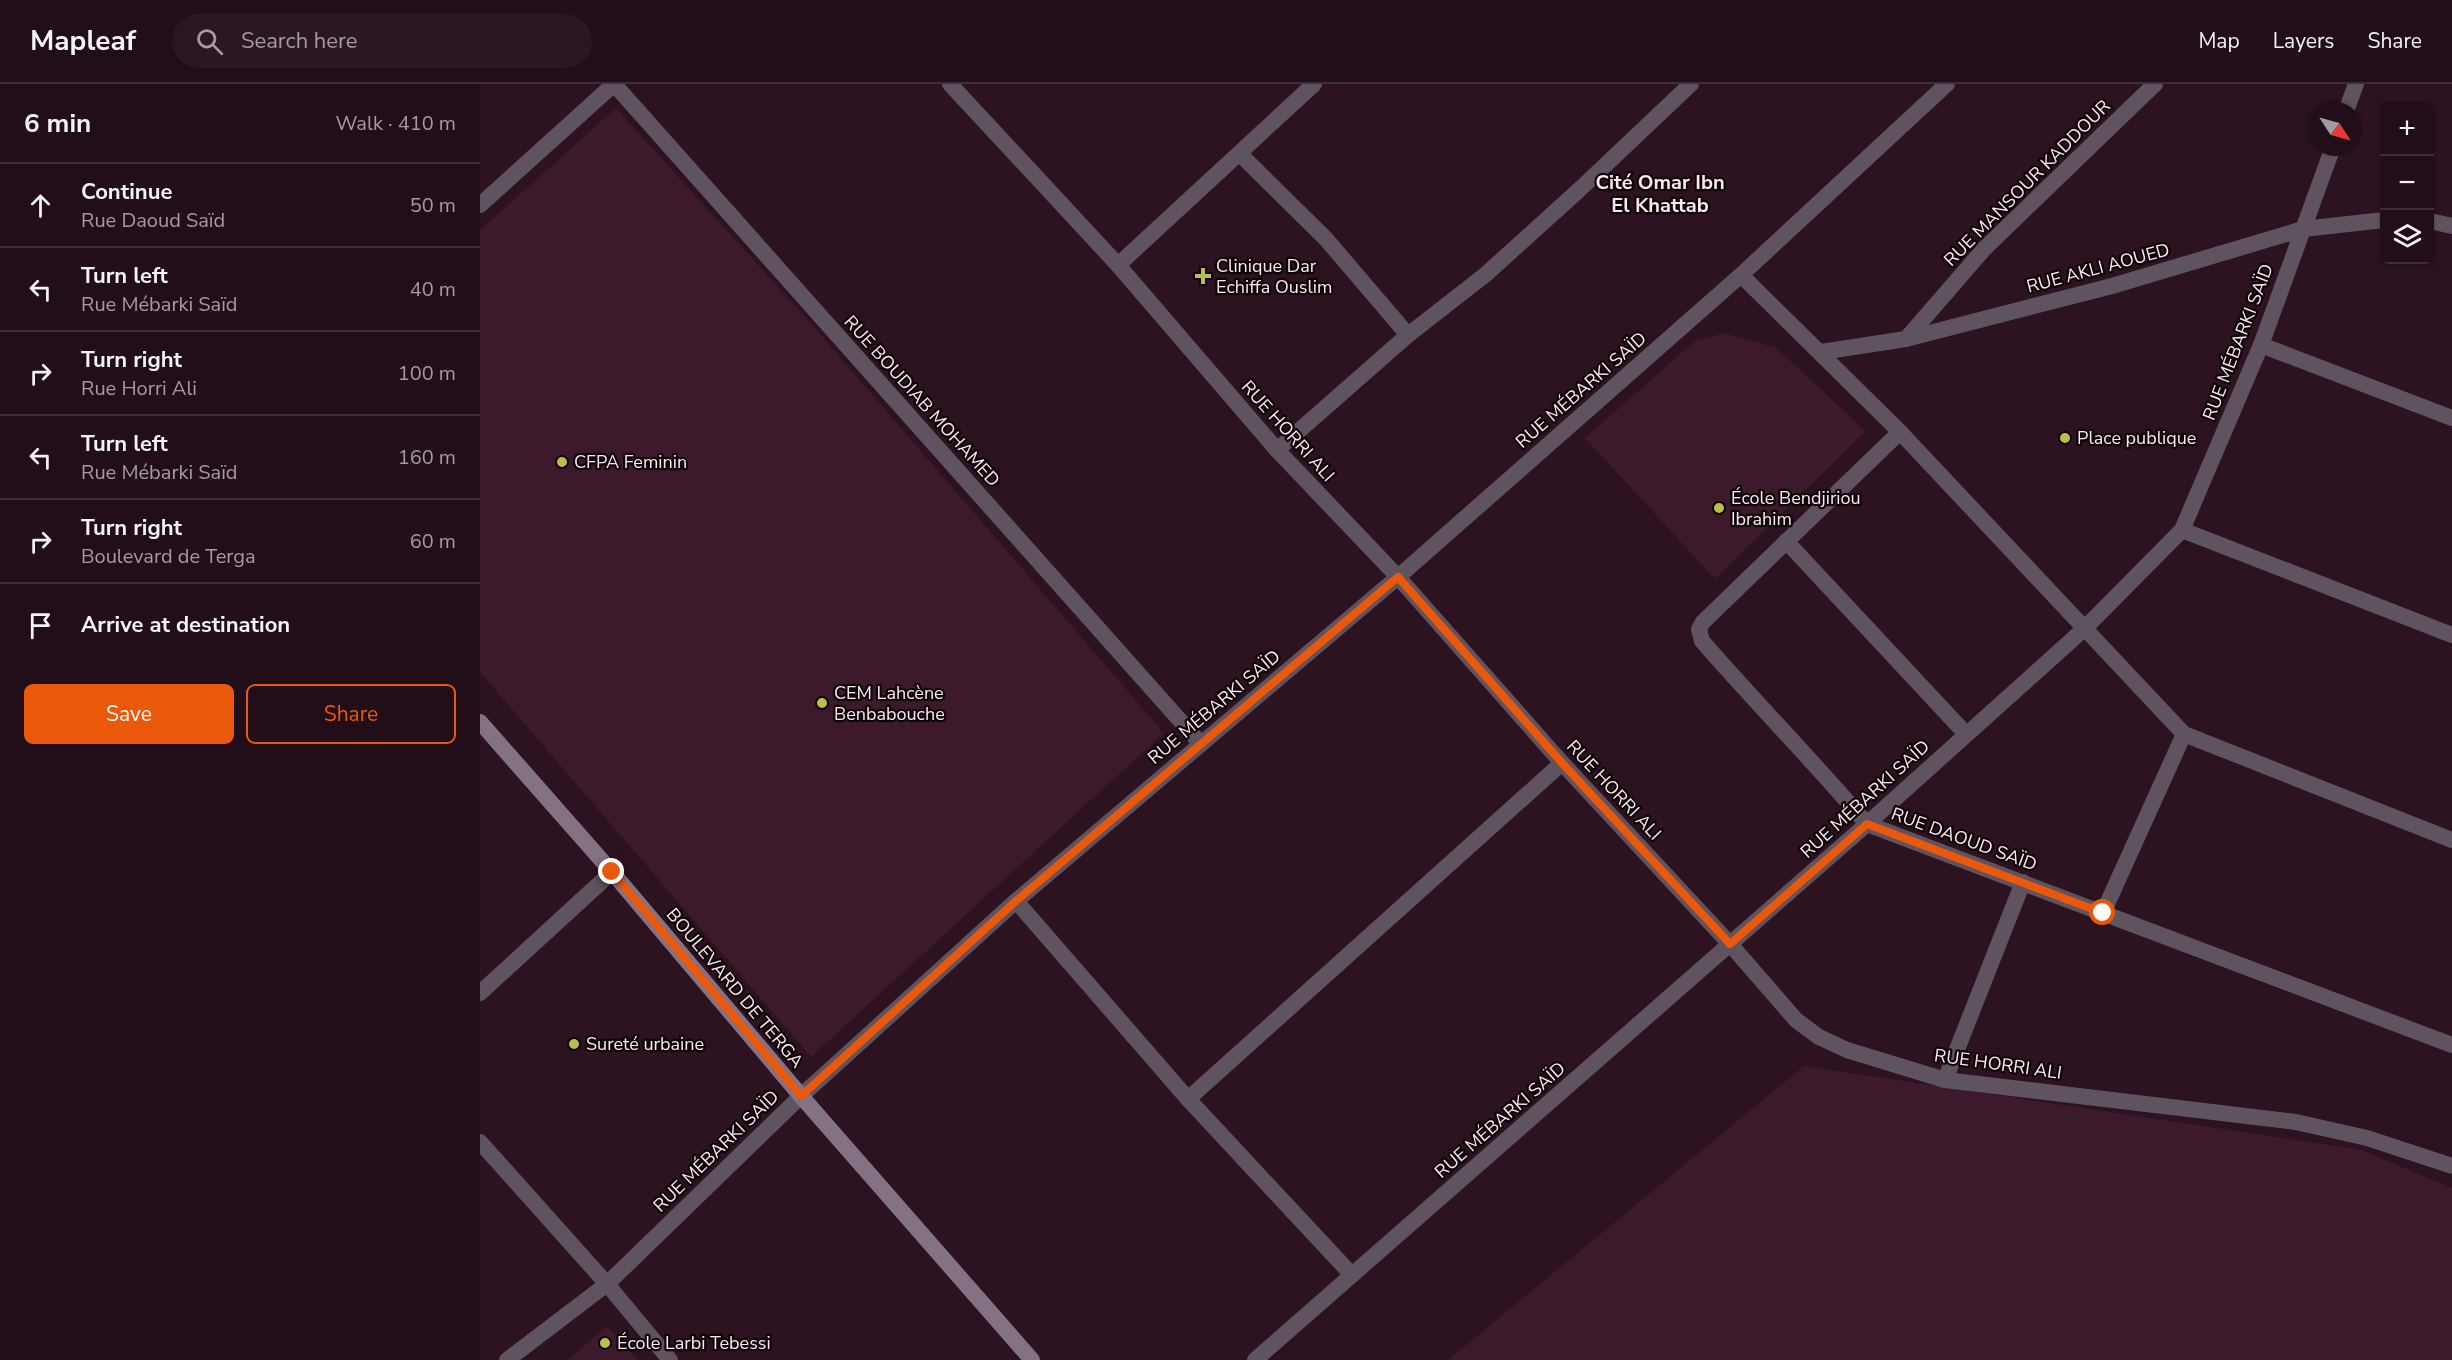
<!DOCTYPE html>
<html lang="en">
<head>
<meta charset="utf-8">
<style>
  :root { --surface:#220e18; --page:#2a1721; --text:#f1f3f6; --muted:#a29ca2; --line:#3f2e37; --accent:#ea580c }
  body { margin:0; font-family:"Nunito Sans",sans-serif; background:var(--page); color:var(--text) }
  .controls { position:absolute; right:18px; top:18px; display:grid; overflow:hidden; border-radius:9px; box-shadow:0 2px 4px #0004 }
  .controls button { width:54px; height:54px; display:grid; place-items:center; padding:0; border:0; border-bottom:2px solid var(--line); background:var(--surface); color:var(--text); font:30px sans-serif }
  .compass { position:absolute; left:1828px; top:18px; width:54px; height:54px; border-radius:50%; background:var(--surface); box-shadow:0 2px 4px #0004; rotate:126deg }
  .stop { position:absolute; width:18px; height:18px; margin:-14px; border:4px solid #ea580c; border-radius:50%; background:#fff }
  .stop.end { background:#ea580c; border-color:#fff; box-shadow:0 2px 6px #0008 }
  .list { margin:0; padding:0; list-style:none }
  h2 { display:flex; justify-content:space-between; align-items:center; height:78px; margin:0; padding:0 24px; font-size:26px }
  h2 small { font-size:20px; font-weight:400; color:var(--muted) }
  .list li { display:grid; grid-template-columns:39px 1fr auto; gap:18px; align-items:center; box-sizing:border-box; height:84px; padding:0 24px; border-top:2px solid var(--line) }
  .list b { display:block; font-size:22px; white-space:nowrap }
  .list p { margin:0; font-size:20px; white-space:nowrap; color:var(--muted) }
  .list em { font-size:20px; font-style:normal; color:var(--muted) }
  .actions { display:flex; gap:12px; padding:18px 24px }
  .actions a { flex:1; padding:14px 0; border:2px solid var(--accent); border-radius:9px; text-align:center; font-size:21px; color:var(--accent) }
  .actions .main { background:var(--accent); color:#fff }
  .icon { flex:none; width:33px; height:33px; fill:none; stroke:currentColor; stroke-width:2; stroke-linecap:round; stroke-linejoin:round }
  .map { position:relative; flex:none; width:1972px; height:1276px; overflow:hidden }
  header { display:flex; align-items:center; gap:36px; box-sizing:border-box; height:84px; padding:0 30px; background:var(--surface); border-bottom:2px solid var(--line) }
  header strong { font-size:28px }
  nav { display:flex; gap:33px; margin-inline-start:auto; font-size:21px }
  .search { width:420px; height:54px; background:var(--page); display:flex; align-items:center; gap:15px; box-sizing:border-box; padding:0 21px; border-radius:33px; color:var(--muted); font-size:22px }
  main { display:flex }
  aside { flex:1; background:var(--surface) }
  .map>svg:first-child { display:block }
  .built { fill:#3c1a2c }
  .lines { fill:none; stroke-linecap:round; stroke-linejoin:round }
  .minor { stroke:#5e535e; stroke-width:16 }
  .secondary { stroke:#837284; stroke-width:16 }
  .route { stroke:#ea580c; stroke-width:8 }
  .poi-dot { fill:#b7c148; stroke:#0e0408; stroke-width:2 }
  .labels { text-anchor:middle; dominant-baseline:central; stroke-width:4.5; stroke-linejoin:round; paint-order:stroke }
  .street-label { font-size:18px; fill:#fce8f1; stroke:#0e0408 }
  .poi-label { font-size:18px; fill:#fce8f1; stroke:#0e0408; text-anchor:start }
  .neighbourhood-label { font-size:20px; font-weight:bold; fill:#fce8f1; stroke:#0e0408 }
</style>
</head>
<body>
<header>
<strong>Mapleaf</strong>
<div class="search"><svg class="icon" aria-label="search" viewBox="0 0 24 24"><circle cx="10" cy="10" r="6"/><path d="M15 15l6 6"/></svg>Search here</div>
<nav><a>Map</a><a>Layers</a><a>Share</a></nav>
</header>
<main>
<aside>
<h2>6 min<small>Walk · 410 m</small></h2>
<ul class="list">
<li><svg class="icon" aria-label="ahead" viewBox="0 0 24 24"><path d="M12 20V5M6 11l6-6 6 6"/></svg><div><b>Continue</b><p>Rue Daoud Saïd</p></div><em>50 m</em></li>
<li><svg class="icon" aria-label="left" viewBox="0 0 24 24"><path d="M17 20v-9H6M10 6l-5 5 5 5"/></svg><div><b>Turn left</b><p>Rue Mébarki Saïd</p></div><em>40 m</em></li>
<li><svg class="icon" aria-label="right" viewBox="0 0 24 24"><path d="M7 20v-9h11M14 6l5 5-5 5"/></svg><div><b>Turn right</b><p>Rue Horri Ali</p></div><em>100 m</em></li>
<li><svg class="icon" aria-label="left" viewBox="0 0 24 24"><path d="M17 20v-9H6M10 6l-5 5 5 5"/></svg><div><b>Turn left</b><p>Rue Mébarki Saïd</p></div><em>160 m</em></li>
<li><svg class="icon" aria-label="right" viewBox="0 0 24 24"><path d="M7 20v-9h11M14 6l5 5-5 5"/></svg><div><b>Turn right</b><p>Boulevard de Terga</p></div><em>60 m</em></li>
<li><svg class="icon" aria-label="arrive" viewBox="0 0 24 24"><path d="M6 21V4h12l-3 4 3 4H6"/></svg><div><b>Arrive at destination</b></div></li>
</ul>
<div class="actions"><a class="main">Save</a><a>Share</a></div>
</aside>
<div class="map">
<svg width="1972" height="1276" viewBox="0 0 1972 1276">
  <rect width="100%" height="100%" fill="#2d1220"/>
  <!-- built -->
  <g class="built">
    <polygon points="136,24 327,235 684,649 331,973 0,588 0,146"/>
    <polygon points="1244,249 1296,264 1386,347 1235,495 1105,354 1215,257"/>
    <polygon points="1324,982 1882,1066 1972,1104 1972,1276 968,1276"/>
    <polygon points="127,1242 158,1276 88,1276"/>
  </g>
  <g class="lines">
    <!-- minor -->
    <g class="minor">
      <polyline points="134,0 721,660"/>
      <polyline points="470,0 638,181 797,366 918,493 1082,679 1250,860 1316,936 1339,953 1367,966 1465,996 1816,1038 1887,1054 1972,1082"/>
      <polyline points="1866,27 1876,0"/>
      <polyline points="760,70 846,155 928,251"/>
      <polyline points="0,121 134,0"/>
      <polyline points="1950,137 1972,142"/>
      <polyline points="638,181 834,0"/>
      <polyline points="1261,191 1420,348 1704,650 1972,756"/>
      <polyline points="1426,255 1504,165 1675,0"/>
      <polyline points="1781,261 1972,334"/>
      <polyline points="1341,268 1426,255 1632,202 1823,145 1904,136"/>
      <path d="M1420 348 1223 538 1219 545 1222 557C1276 619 1334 678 1387 740L1972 961"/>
      <polyline points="797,366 928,251 1005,191 1099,106 1211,0"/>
      <polyline points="1702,446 1972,551"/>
      <polyline points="1306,457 1486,650"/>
      <polyline points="536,817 708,1015 872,1191"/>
      <polyline points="1623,829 1704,650"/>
      <polyline points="0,909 132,788"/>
      <polyline points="1465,996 1543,798"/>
      <polyline points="708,1015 1082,679"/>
      <polyline points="0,1058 127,1200 190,1276"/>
      <polyline points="27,1276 127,1200 321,1012 536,817 918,493 1261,191 1467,0"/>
      <polyline points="775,1276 1387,740 1604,545 1702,446 1781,261 1853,63"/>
    </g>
    <!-- secondary -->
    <polyline class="secondary" points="0,638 132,788 321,1012 552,1276"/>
  </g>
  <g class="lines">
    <!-- route -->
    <polyline class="route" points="132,788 321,1012 536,817 918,493 1082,679 1250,860 1387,740 1623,829"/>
  </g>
  <!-- markers -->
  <g class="poi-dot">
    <path d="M720 183h6v6h6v6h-6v6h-6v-6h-6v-6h6z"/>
    <circle cx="1585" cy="354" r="6"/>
    <circle cx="82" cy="378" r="6"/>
    <circle cx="1239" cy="424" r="6"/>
    <circle cx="342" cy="619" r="6"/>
    <circle cx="94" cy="960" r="6"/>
    <circle cx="125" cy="1259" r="6"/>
  </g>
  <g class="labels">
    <!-- street labels -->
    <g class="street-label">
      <text transform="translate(1547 99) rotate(-45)">RUE MANSOUR KADDOUR</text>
      <text transform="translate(1618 184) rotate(-15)">RUE AKLI AOUED</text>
      <text transform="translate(1758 258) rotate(-69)">RUE MÉBARKI SAÏD</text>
      <text transform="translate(1101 306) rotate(-41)">RUE MÉBARKI SAÏD</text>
      <text transform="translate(442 317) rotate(48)">RUE BOUDIAB MOHAMED</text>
      <text transform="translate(808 347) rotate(48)">RUE HORRI ALI</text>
      <text transform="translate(734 623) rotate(-40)">RUE MÉBARKI SAÏD</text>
      <text transform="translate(1134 706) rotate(47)">RUE HORRI ALI</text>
      <text transform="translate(1385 715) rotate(-42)">RUE MÉBARKI SAÏD</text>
      <text transform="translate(1484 755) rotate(20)">RUE DAOUD SAÏD</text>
      <text transform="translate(255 904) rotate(50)">BOULEVARD DE TERGA</text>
      <text transform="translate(1518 980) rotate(8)">RUE HORRI ALI</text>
      <text transform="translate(1020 1036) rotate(-41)">RUE MÉBARKI SAÏD</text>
      <text transform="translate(236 1067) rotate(-44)">RUE MÉBARKI SAÏD</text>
    </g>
    <!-- poi labels -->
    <g class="poi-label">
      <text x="736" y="182">Clinique Dar<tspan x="736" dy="21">Echiffa Ouslim</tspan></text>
      <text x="1597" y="354">Place publique</text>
      <text x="94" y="378">CFPA Feminin</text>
      <text x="1251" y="414">École Bendjiriou<tspan x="1251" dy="21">Ibrahim</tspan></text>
      <text x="354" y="609">CEM Lahcène<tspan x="354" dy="21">Benbabouche</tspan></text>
      <text x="106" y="960">Sureté urbaine</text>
      <text x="137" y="1259">École Larbi Tebessi</text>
    </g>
    <!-- neighbourhood labels -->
    <g class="neighbourhood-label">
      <text x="1180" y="98">Cité Omar Ibn<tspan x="1180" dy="23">El Khattab</tspan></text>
    </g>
  </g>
</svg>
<div class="controls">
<button>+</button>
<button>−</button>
<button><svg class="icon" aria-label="layers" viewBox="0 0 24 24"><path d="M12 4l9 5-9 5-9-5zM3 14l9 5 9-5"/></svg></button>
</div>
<svg class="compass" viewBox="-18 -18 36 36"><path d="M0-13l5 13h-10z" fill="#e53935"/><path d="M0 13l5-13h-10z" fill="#a29ca2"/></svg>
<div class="stop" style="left:1623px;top:829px"></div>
<div class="stop end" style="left:132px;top:788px"></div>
</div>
</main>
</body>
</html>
